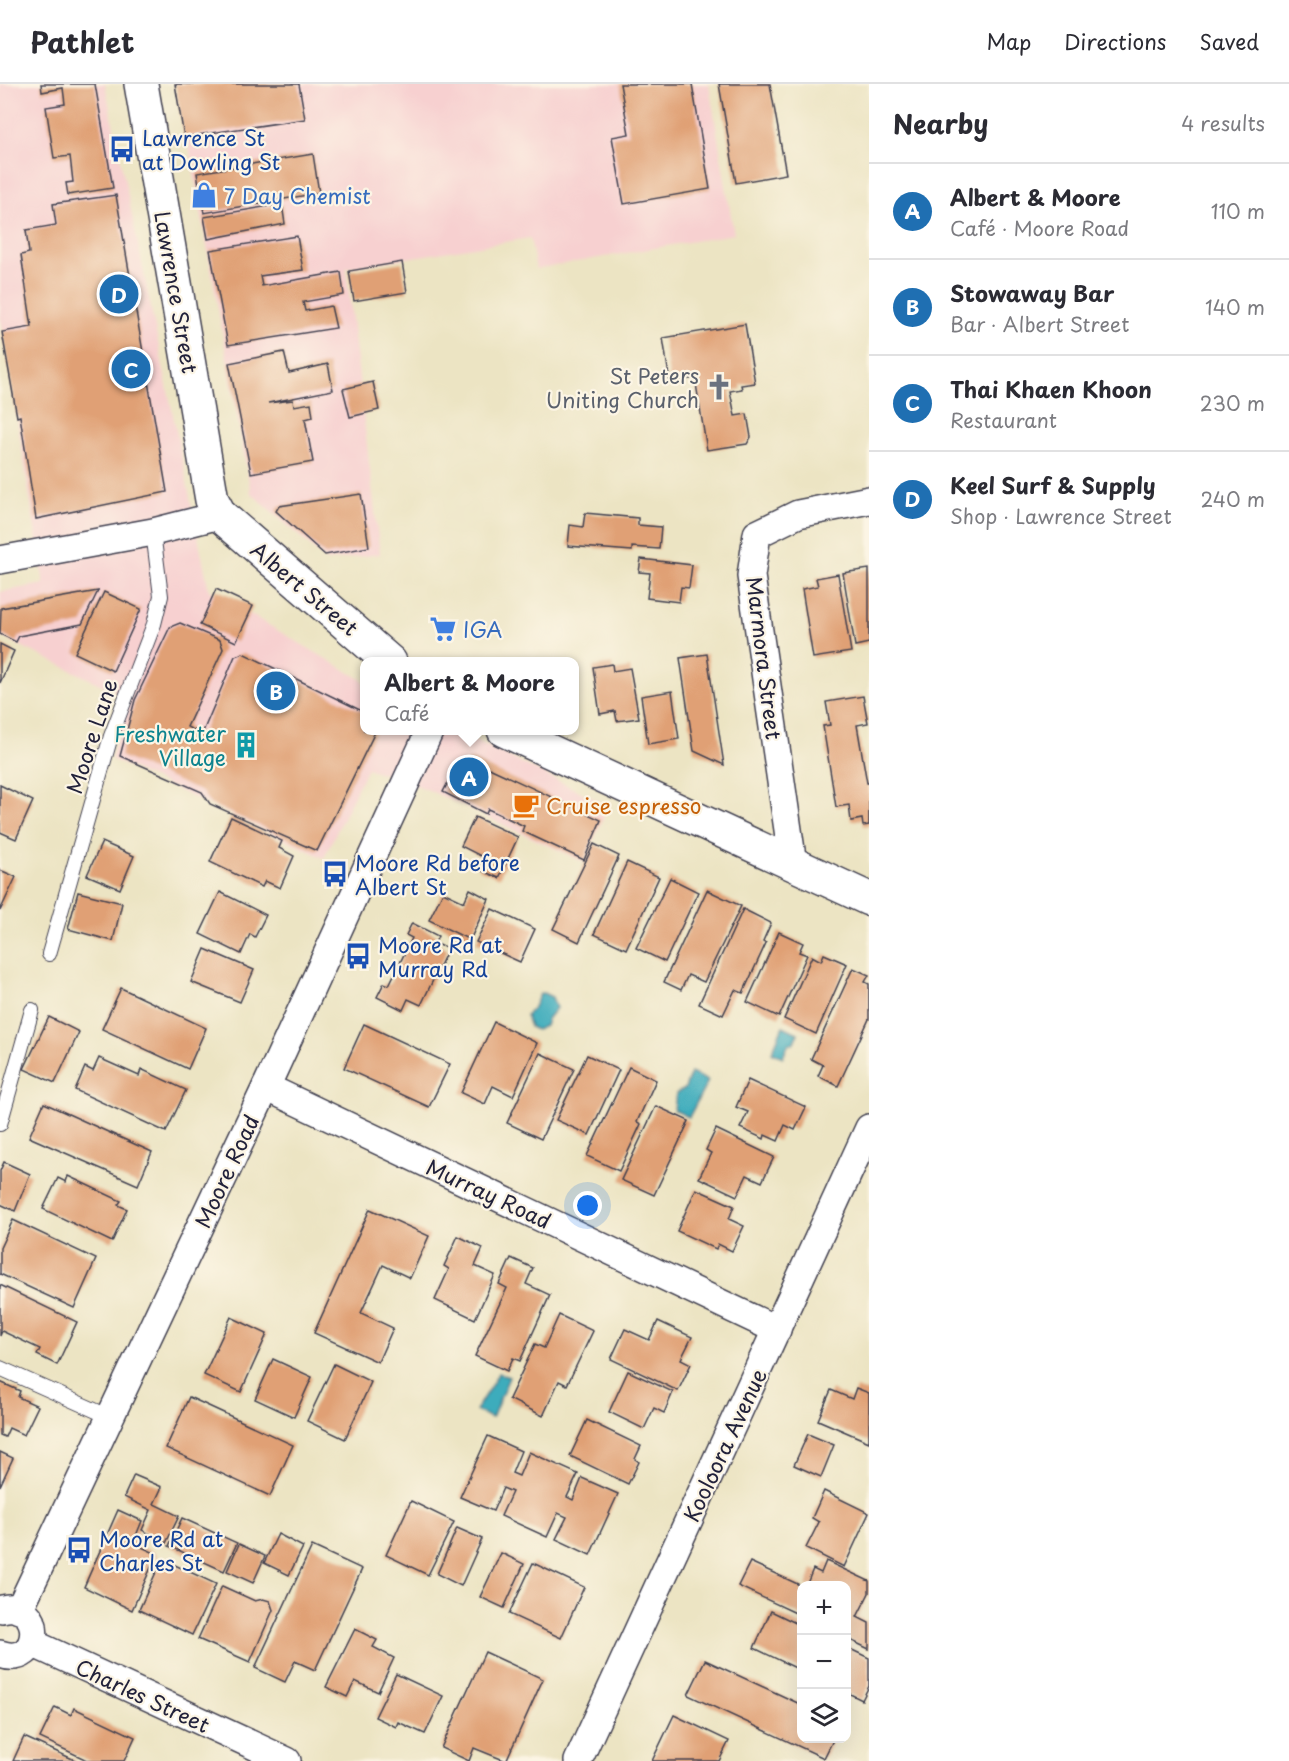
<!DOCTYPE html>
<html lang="en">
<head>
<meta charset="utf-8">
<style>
  :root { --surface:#fff; --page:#f2f2f3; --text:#2b2b33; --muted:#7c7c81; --line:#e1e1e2; --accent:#1f6fb2 }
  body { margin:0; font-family:"Playpen Sans",sans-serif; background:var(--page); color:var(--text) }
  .controls { position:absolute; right:18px; bottom:18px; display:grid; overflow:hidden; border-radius:12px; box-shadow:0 6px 24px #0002 }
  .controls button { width:54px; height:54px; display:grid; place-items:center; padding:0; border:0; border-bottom:2px solid var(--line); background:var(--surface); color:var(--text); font:30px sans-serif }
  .you { position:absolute; left:588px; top:1122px; width:21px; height:21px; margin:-15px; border:4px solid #fff; border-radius:50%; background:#1a73e8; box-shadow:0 0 0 9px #1a73e833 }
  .badge { display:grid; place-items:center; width:39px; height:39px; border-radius:50%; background:var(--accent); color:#fff; font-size:20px; font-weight:700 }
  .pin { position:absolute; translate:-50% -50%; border:3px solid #fff; box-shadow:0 2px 6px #0006 }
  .popup { position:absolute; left:360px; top:573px; width:219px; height:78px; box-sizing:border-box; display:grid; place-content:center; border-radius:12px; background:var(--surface); filter:drop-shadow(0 2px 4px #0005); font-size:20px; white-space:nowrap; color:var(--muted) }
  .popup b { font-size:22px; color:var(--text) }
  .popup::after { content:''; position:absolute; left:50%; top:100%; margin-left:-12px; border:12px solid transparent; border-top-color:var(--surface) }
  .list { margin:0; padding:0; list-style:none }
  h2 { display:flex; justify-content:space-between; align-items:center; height:78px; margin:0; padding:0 24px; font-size:26px }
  h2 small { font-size:20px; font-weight:400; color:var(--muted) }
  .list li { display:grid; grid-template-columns:39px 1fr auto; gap:18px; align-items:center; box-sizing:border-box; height:96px; padding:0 24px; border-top:2px solid var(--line) }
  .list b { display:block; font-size:22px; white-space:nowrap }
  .list p { margin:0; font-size:20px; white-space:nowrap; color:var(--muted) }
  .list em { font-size:20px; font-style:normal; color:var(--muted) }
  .icon { flex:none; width:33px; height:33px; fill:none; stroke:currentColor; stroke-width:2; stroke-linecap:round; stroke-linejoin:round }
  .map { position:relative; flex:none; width:869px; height:1677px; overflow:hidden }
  header { display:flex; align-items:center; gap:36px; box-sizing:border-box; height:84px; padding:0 30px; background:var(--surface); border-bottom:2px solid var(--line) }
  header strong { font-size:28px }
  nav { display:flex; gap:33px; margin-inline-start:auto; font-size:21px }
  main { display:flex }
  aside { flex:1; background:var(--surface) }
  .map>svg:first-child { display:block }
  .built { fill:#f7d0d0 }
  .water { fill:#3eacbc; stroke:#30677c; stroke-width:1.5 }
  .building { fill:#e0a074 }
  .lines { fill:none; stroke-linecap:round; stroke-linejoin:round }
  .service-casing { stroke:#403f4f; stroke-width:16 }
  .minor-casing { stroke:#403f4f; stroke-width:30 }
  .tertiary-casing { stroke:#403f4f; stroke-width:36 }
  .service { stroke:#fff; stroke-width:14 }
  .minor { stroke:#fff; stroke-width:27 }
  .tertiary { stroke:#fff; stroke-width:33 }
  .labels { text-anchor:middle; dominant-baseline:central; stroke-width:4.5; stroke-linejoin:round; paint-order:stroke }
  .transit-label { font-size:21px; fill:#164399; stroke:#fcf5e5; text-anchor:start }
  .shop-label { font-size:21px; fill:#366cbe; stroke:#fcf5e5; text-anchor:start }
  .street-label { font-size:21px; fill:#22223b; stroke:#fcf5e5 }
  .worship-label { font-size:21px; fill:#5b616d; stroke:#fcf5e5; text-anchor:end }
  .culture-label { font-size:21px; fill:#0d838f; stroke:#fcf5e5; text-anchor:end }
  .food-label { font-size:21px; fill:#c56008; stroke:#fcf5e5; text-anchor:start }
</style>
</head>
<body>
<header>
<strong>Pathlet</strong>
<nav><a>Map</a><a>Directions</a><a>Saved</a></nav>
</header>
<main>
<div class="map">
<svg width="869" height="1677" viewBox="0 0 869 1677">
  <rect width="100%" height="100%" fill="#fcf5e5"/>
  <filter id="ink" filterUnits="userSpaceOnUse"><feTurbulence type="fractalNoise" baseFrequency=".0167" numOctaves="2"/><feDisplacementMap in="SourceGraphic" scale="12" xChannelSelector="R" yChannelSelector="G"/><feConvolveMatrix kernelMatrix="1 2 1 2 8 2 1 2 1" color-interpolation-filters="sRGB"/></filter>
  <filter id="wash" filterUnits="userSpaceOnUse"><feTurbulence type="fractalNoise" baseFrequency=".008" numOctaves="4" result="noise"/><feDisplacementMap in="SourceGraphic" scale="24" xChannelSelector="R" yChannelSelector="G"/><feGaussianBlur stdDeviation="1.35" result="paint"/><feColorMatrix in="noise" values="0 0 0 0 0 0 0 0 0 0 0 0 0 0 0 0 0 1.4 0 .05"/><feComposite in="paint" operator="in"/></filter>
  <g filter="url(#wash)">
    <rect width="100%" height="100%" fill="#ece4c3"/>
    <!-- built -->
    <g class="built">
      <polygon points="0,0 105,0 209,506 364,597 364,646 457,647 609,722 584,778 424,704 367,684 324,774 111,675 129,614 0,552 0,508 44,500 0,231"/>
      <polygon points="178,0 709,0 734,150 536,185 530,154 346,184 380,470 327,477 251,409"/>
    </g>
    <!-- water -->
    <g class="water">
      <polygon points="543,909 552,913 556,924 547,935 545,942 536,946 530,943 526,931 534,923 540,910"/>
      <polygon points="783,942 798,949 793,960 789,959 783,973 772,968"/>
      <polygon points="691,989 708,997 689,1033 674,1026 676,1010 685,1004"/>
      <path d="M498 1289 509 1293 492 1334 476 1327C482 1313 492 1303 498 1289Z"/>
    </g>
    <g id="blocks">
      <!-- building -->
      <g class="building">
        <polygon points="41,0 95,0 113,104 68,111 66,99 73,98 70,72 54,74 46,23 65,20 63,4 42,8"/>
        <polygon points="175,0 299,0 305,35 184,53"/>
        <polygon points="620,0 692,0 710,105 624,120 612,53 629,50"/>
        <polygon points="719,0 770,0 786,90 736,99"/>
        <polygon points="313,70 319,109 204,129 197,89"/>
        <polygon points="116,111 167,408 36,435 20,332 17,333 2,248 32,243 21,171 29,169 26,146 56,141 53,120"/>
        <polygon points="282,120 285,140 208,155 204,133"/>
        <polygon points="297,152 303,186 260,192 262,202 341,188 344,211 303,218 305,227 331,222 336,244 228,261 210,166"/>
        <polygon points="402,178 407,208 354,217 349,187"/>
        <polygon points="745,240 755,299 741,301 742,305 730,307 735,332 747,330 751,353 747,360 707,366 695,294 670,298 663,254"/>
        <polygon points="284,268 289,289 328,280 333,306 268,319 293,316 294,322 311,319 313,333 305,335 313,378 251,389 229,279"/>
        <polygon points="373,298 379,326 350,333 343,305"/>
        <polygon points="361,410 369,463 325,471 276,427 279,422"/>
        <polygon points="585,429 638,434 638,441 661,443 659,465 632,463 632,467 568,462 570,441 583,443"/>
        <polygon points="641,475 692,481 689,504 681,503 679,518 647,514 650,489 639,488"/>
        <polygon points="869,485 869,559 855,562 843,489"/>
        <polygon points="838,490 851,568 813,574 802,505 818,502 816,494"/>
        <polygon points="216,505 253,522 236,558 200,541"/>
        <polygon points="98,507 82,540 19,552 16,558 0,550 1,524"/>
        <polygon points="104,508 141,525 113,587 75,569"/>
        <polygon points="180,539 220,556 223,565 187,643 202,650 235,572 243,569 364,628 364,646 376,646 317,767 210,720 202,708 120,672 135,616 170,543"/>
        <polygon points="0,560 14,567 0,599"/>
        <polygon points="707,570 724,681 694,667 680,574"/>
        <polygon points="612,580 613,587 630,584 639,634 617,637 615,627 600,630 593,583"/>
        <polygon points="672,607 679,655 648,660 641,612"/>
        <polygon points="863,612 868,639 857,641 867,699 869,699 869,741 863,742 862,735 851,737 849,721 836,723 823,642 830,641 826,618"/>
        <polygon points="472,676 601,736 584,776 522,747 524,742 488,725 486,730 443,708 457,681"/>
        <polygon points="0,701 33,717 16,755 0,748"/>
        <polygon points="231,733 282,757 279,764 294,772 280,804 265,797 262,803 210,778"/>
        <polygon points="475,733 518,753 499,794 478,785 483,773 461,762"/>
        <polygon points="102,758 134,772 120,805 87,791"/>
        <polygon points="594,760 619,772 579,858 553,845"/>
        <polygon points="627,778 659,793 626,865 594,850"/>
        <polygon points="0,786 16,793 0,827"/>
        <polygon points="670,794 698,808 665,878 636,864"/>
        <polygon points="470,805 489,815 470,856 429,836 443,808 464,818"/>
        <polygon points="707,806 741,822 704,898 688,891 681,906 664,898"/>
        <polygon points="78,808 122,819 113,857 68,845"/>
        <polygon points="220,808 266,831 255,853 250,850 241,870 200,850"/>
        <polygon points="492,825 535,845 520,878 476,858"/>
        <polygon points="743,825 771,839 763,857 766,859 743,909 735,906 723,931 699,920"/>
        <polygon points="412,839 438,852 435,859 448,865 421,921 408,915 403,926 377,913 384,899 389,901 412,854 406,851"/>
        <polygon points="779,848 803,859 799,868 807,871 779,933 747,918"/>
        <polygon points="205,865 254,886 240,918 191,898"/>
        <polygon points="824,870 847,880 816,950 784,935 812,872 821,877"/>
        <polygon points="853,884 869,891 865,898 869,900 869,935 838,1002 818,992 823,981 811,975"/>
        <polygon points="121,904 206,944 188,985 102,945"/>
        <polygon points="49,933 79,948 55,999 24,985"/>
        <polygon points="494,938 537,959 513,1012 493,1002 485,1020 461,1009"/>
        <polygon points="364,940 450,980 429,1023 344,984"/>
        <polygon points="540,969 574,985 541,1055 507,1039"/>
        <polygon points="587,971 619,986 589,1051 556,1036"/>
        <polygon points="99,974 139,992 141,985 186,1006 166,1048 75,1006 85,983 93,987"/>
        <polygon points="629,983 656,996 637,1038 641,1040 619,1087 587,1072"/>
        <polygon points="748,996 806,1023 795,1046 785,1041 778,1057 765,1051 764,1055 740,1044 748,1028 736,1023"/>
        <polygon points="44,1019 152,1068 138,1101 29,1053"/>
        <polygon points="656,1022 689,1037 654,1111 621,1096"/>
        <polygon points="716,1045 774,1073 762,1098 747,1091 737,1112 699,1094 711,1069 706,1066"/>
        <polygon points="4,1078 30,1090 15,1127 0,1120 0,1087"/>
        <polygon points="68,1092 121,1117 118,1121 127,1125 112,1158 43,1125 58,1094 66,1098"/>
        <polygon points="696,1105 734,1122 729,1135 744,1142 732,1167 718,1160 716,1165 677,1147"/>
        <polygon points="370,1125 429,1152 410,1194 383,1181 361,1229 393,1244 378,1278 314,1249"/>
        <polygon points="13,1136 96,1175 74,1224 0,1190 0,1164"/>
        <polygon points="458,1152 483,1164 475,1182 495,1191 475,1235 435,1216 449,1185 444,1182"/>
        <polygon points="511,1174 533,1184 526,1200 550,1211 520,1277 513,1274 507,1287 475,1272 507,1204 499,1200"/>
        <polygon points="0,1201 77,1238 57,1281 37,1271 40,1265 2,1247 0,1252"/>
        <polygon points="559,1231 593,1247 567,1301 559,1297 543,1332 509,1315 535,1260 544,1264"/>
        <polygon points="231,1233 267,1250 241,1308 204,1291"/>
        <polygon points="658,1237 692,1253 681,1275 691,1280 678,1307 611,1275 625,1245 649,1256"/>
        <polygon points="273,1275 312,1293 294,1333 255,1315"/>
        <polygon points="334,1280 371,1298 345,1355 307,1337"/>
        <polygon points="628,1287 673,1308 664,1329 654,1324 644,1345 609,1328"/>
        <polygon points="0,1298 20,1307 18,1313 38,1322 24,1351 9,1344 5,1353 0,1351"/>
        <polygon points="856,1304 869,1309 869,1358 818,1336 831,1306 852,1315"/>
        <polygon points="189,1313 293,1361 270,1412 166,1364"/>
        <polygon points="587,1336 641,1362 635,1375 639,1378 628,1400 570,1372"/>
        <polygon points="808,1350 834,1361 821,1393 794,1381"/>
        <polygon points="488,1352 521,1367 512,1389 519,1392 529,1368 578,1390 567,1413 573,1416 582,1394 618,1410 590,1471 556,1455 567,1433 558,1429 547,1453 501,1432 512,1408 503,1404 493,1427 460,1413"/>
        <polygon points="0,1368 13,1374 0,1402"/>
        <polygon points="134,1391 162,1403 154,1420 179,1432 166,1459 142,1446 151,1426 124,1413"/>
        <polygon points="824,1407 869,1429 844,1483 806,1464 819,1438 812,1434"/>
        <polygon points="411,1417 454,1438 428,1491 386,1471"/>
        <polygon points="118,1426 142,1437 133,1459 157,1470 132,1526 84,1503"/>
        <polygon points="182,1434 237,1459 224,1487 169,1462"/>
        <polygon points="457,1444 482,1455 461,1502 437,1490"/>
        <polygon points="278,1450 303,1463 289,1491 264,1479"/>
        <polygon points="239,1460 265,1472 253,1499 227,1487"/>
        <polygon points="312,1462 362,1485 315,1586 295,1577 285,1598 255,1584"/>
        <polygon points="501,1469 524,1480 504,1524 480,1513"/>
        <polygon points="162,1475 216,1500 192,1551 139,1526"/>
        <polygon points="826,1477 869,1497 869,1509 857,1533 869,1539 869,1565 846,1554 846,1502 806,1502 813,1485 821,1489"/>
        <polygon points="750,1478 802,1502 802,1532 738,1502"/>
        <polygon points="533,1479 584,1503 561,1554 509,1530"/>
        <polygon points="222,1502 255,1517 263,1515 270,1517 273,1526 250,1578 198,1555"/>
        <polygon points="771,1527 802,1542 802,1587 754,1564"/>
        <polygon points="355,1545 377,1556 373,1563 394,1574 378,1608 355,1597 347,1613 326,1603"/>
        <polygon points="846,1563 869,1574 869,1602 862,1616 846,1608"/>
        <polygon points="485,1568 543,1595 506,1677 474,1664 469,1677 441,1664"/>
        <polygon points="705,1576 802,1621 802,1654 834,1654 824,1674 688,1611"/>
        <polygon points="396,1590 443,1612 425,1650 398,1638 396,1643 375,1633"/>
        <polygon points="55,1623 71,1631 74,1624 135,1653 124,1677 89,1677 40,1654"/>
        <polygon points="674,1631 729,1657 719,1677 652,1677"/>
        <polygon points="24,1653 77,1677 13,1677"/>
      </g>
    </g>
  </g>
  <g filter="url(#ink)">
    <use href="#blocks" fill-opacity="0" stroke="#403f4f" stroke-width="1.5"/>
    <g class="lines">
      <!-- service casing -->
      <g class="service-casing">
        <g id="service">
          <polyline points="49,870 111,652 154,540 161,512 153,448"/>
          <polyline points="0,1040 32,926"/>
          <polyline points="0,1284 110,1333"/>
        </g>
      </g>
      <!-- minor casing -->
      <g class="minor-casing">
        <g id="minor">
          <polyline points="0,476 153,448 220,431"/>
          <polyline points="793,780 751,492 757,450 798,430 869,416"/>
          <polyline points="266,1003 777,1246"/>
          <polyline points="19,1526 266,1003 430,646"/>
          <polyline points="32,1559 287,1677"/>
          <path d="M0 1570C44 1585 45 1514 2 1525"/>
          <polyline points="578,1677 869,1044"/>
        </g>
      </g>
      <!-- tertiary casing -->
      <g class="tertiary-casing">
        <g id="tertiary">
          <polyline points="141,0 212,416 220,431 390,578"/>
          <polyline points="504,646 869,815"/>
        </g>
      </g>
      <!-- service -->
      <use href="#service" class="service"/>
      <!-- minor -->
      <use href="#minor" class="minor"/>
      <!-- tertiary -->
      <use href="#tertiary" class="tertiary"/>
    </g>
  </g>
  <!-- icons -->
  <defs>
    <g id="bus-bare" transform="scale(2.07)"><path d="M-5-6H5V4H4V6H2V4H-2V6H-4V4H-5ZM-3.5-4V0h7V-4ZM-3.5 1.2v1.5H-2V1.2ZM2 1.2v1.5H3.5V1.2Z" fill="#1a4fb4" stroke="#fcf5e5" stroke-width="2.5" paint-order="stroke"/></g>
    <g id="shop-bare" transform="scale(2.07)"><path d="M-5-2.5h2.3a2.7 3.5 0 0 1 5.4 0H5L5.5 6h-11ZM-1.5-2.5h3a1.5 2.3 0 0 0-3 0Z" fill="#3f7fe0" stroke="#fcf5e5" stroke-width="2.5" paint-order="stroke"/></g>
    <g id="church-bare" transform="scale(2.07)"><path d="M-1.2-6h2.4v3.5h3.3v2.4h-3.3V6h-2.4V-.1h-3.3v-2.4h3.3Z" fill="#6b7280" stroke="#fcf5e5" stroke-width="2.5" paint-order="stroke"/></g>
    <g id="supermarket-bare" transform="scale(2.07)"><path d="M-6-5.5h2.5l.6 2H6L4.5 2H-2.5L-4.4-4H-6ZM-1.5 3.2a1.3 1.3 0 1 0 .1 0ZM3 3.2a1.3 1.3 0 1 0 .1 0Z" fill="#3f7fe0" stroke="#fcf5e5" stroke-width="2.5" paint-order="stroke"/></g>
    <g id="building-bare" transform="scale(2.07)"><path d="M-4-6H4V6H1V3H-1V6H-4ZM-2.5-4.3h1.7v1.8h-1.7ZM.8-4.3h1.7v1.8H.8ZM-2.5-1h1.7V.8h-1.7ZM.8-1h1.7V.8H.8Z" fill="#0f9aa8" stroke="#fcf5e5" stroke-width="2.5" paint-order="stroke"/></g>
    <g id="cafe-bare" transform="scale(2.07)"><path d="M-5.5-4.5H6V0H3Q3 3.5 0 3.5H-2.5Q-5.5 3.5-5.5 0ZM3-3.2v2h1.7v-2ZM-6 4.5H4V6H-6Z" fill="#e8710a" stroke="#fcf5e5" stroke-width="2.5" paint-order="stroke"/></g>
  </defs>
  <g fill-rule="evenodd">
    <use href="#bus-bare" x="122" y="65"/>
    <use href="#shop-bare" x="204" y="111"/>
    <use href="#church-bare" x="719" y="303"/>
    <use href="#supermarket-bare" x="443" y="545"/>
    <use href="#building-bare" x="246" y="661"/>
    <use href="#cafe-bare" x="526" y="721"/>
    <use href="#bus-bare" x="335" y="790"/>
    <use href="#bus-bare" x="358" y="872"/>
    <use href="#bus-bare" x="79" y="1466"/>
  </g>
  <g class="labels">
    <!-- transit labels -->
    <g class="transit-label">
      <text x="142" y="53">Lawrence St<tspan x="142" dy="24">at Dowling St</tspan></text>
      <text x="355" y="778">Moore Rd before<tspan x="355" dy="24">Albert St</tspan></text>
      <text x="378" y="860">Moore Rd at<tspan x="378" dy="24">Murray Rd</tspan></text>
      <text x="99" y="1454">Moore Rd at<tspan x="99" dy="24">Charles St</tspan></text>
    </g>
    <!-- shop labels -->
    <g class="shop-label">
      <text x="224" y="111">7 Day Chemist</text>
      <text x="463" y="545">IGA</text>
    </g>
    <!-- street labels -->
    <g class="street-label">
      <text transform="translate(177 208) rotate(80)">Lawrence Street</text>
      <text transform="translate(305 504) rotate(40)">Albert Street</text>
      <text transform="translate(765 574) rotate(83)">Marmora Street</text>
      <text transform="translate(91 652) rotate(-72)">Moore Lane</text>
      <text transform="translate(226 1087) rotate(-65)">Moore Road</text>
      <text transform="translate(489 1109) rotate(25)">Murray Road</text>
      <text transform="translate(724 1361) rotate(-65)">Kooloora Avenue</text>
      <text transform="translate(143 1611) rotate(25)">Charles Street</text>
    </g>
    <!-- worship labels -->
    <g class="worship-label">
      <text x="699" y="291">St Peters<tspan x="699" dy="24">Uniting Church</tspan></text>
    </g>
    <!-- culture labels -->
    <g class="culture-label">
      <text x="226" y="649">Freshwater<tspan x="226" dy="24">Village</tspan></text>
    </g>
    <!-- food labels -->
    <g class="food-label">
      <text x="546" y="721">Cruise espresso</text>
    </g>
  </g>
</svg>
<div class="controls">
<button>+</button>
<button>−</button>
<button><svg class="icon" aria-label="layers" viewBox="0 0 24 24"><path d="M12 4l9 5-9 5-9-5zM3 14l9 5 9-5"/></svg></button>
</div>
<div class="you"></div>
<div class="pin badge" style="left:469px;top:693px">A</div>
<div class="popup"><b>Albert &amp; Moore</b>Café</div>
<div class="pin badge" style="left:276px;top:607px">B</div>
<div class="pin badge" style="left:131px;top:285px">C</div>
<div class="pin badge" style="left:119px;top:210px">D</div>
</div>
<aside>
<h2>Nearby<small>4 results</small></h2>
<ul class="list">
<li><span class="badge">A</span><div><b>Albert &amp; Moore</b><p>Café · Moore Road</p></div><em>110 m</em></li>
<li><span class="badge">B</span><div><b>Stowaway Bar</b><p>Bar · Albert Street</p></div><em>140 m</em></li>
<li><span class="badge">C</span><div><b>Thai Khaen Khoon</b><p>Restaurant</p></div><em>230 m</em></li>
<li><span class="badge">D</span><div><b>Keel Surf &amp; Supply</b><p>Shop · Lawrence Street</p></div><em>240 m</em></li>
</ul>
</aside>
</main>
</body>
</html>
